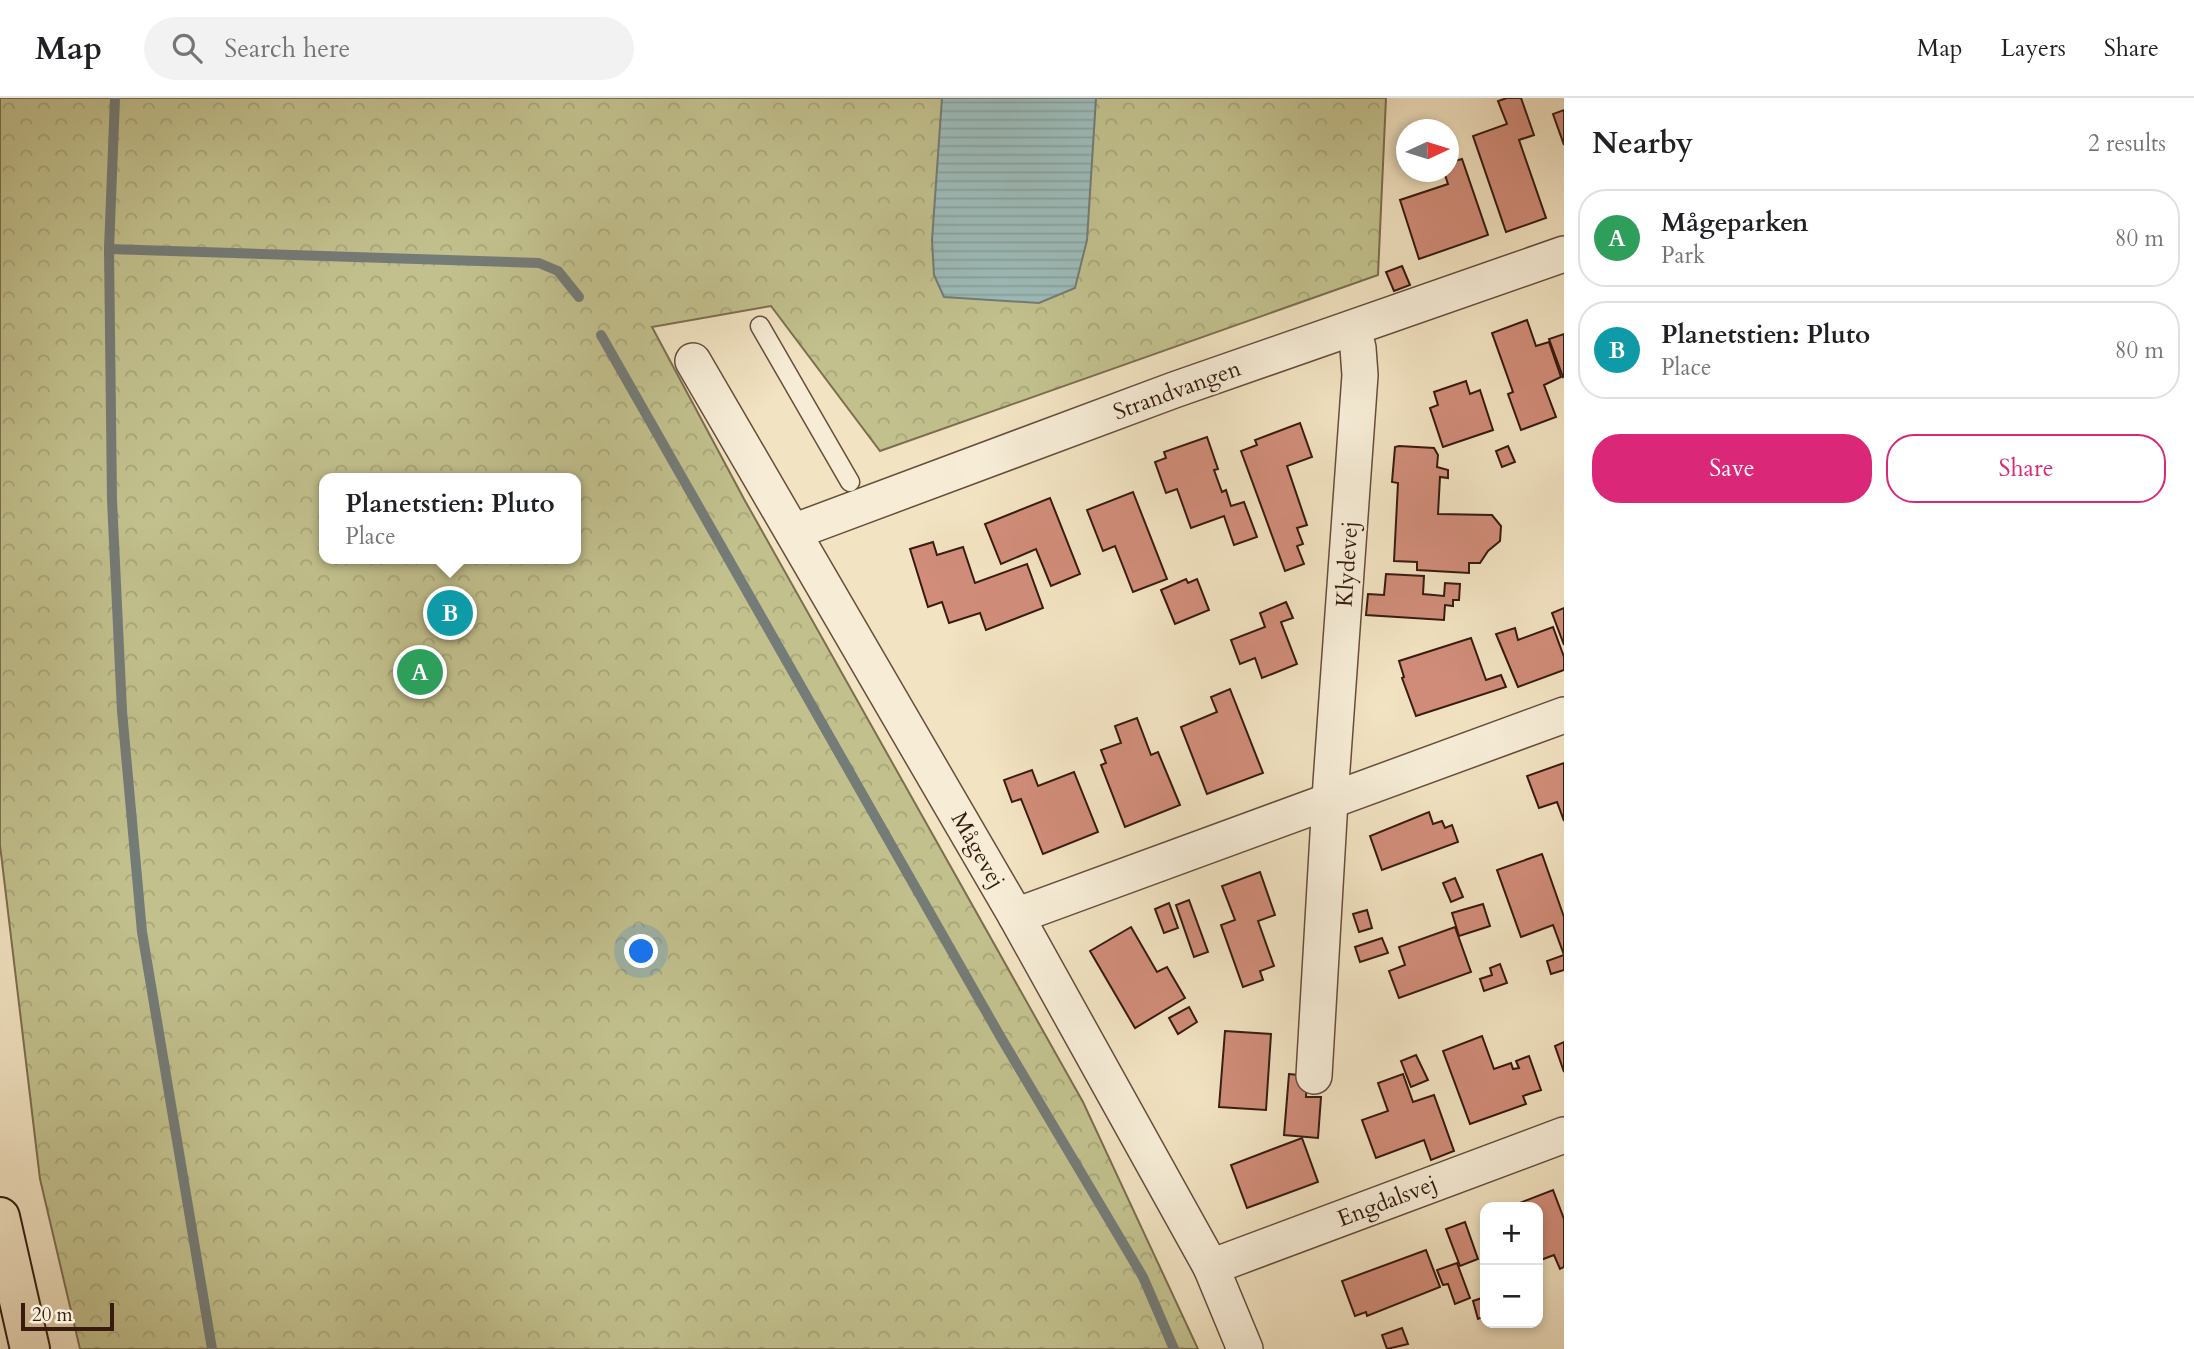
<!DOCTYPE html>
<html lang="en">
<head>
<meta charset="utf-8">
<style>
  :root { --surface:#fff; --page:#f2f2f2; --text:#202124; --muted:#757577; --line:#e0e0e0; --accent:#db2777 }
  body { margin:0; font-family:Cardo,serif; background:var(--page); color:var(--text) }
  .controls { position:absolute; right:21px; bottom:21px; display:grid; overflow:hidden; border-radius:14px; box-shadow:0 4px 10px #0003 }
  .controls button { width:63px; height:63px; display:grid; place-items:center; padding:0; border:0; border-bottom:2px solid var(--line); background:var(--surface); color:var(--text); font:35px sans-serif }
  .compass { position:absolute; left:1396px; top:21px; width:63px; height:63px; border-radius:50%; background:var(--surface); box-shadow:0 4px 10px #0003; rotate:86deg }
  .scale { position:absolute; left:21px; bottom:18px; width:93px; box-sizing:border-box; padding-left:7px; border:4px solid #371b10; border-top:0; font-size:19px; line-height:24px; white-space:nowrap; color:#371b10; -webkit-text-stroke:5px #f7edd7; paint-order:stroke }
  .you { position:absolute; left:642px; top:854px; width:24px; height:24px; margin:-18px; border:5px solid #fff; border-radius:50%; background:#1a73e8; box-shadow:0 0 0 10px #1a73e833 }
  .badge { display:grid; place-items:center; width:46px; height:46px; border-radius:50%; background:var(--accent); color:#fff; font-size:23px; font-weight:700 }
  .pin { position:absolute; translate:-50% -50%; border:4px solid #fff; box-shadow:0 2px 7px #0006 }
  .popup { position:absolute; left:319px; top:375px; width:262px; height:91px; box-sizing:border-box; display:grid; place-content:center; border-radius:14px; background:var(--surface); filter:drop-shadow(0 2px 5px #0005); font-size:23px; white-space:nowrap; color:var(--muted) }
  .popup b { font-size:26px; color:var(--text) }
  .popup::after { content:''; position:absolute; left:50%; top:100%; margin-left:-14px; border:14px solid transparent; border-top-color:var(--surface) }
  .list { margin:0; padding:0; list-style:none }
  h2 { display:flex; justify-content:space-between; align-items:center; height:91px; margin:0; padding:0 28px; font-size:30px }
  h2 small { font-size:23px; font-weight:400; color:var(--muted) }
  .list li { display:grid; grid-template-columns:46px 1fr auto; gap:21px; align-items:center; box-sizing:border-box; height:98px; margin:0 14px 14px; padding:0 14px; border:2px solid var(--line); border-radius:28px }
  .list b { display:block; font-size:26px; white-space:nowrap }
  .list p { margin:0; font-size:23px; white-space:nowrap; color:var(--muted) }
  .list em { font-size:23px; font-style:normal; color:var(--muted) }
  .actions { display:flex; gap:14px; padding:21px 28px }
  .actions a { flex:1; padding:16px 0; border:2px solid var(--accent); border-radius:28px; text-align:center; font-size:24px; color:var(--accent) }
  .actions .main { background:var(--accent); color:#fff }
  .icon { flex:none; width:38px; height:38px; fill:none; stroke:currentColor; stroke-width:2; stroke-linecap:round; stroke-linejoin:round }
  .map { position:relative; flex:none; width:1564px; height:1251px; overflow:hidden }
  header { display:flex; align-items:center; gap:42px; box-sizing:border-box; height:98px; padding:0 35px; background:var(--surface); border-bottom:2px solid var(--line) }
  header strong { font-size:33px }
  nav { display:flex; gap:38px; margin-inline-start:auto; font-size:24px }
  .search { width:490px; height:63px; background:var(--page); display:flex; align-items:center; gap:18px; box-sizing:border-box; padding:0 24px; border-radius:38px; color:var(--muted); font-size:26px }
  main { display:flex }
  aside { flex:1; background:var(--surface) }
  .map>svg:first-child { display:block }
  .forest { fill:url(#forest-crowns); stroke:#7c6e4f; stroke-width:2; fill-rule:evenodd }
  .water { fill:url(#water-rules); stroke:#747c77; stroke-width:2 }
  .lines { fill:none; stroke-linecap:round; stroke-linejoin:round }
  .stream { stroke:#747c77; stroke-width:10 }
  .building { fill:#d18d7a; stroke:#371b10; stroke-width:2 }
  .service-casing { stroke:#664d3c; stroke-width:21 }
  .minor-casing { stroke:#664d3c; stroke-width:38 }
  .motorway-casing { stroke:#371b10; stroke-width:42 }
  .service { stroke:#f7edd7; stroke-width:18 }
  .minor { stroke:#f7edd7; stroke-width:35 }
  .motorway { stroke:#f2e3c2; stroke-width:38 }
  .labels { text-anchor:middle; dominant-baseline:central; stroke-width:5; stroke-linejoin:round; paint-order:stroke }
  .street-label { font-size:23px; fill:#371b10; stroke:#f7edd7 }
</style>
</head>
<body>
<header>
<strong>Map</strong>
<div class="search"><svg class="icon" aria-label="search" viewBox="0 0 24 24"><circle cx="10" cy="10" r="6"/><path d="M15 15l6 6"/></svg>Search here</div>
<nav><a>Map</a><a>Layers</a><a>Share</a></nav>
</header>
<main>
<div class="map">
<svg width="1564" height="1251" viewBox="0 0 1564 1251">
  <defs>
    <pattern id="forest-crowns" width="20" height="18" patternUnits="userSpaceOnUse" patternTransform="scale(1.75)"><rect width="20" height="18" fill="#c2c18e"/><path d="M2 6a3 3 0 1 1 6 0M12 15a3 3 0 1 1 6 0" fill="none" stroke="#a7a579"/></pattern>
    <pattern id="water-rules" width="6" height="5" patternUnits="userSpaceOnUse" patternTransform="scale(1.75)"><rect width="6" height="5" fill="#9dbdbb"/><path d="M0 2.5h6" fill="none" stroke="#88a2a0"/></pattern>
  </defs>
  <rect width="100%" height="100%" fill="#f2e3c2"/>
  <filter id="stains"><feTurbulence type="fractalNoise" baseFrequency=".00286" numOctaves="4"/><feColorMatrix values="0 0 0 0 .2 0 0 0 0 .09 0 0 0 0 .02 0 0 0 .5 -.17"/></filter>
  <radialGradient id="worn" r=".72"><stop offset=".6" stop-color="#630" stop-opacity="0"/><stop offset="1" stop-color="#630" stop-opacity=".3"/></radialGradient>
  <!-- forest -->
  <path class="forest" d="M0 0H1386L1378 177 880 353 771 208 652 229 744 401 1083 1004 1198 1251H80L40 1081 0 747ZM324 380H576V461H324Z"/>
  <!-- water -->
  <polygon class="water" points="942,0 1096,0 1087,142 1075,190 1039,205 944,199 934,177 932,142"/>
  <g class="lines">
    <!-- stream -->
    <g class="stream">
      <polyline points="115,0 109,151 112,402 122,613 142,834 212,1251"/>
      <polyline points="109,151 539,165 558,173 579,199"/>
      <polyline points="601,237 1000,938 1143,1179 1174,1251"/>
    </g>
  </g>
  <!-- building -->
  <g class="building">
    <polygon points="1507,0 1521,0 1534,37 1519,42 1546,120 1506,134 1473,38 1507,26 1498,3"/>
    <polygon points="1564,12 1564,47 1553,16"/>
    <polygon points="1454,59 1455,63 1462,61 1488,137 1419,161 1400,102 1448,86 1444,74 1448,74 1448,61"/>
    <polygon points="1402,168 1410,187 1394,193 1386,174"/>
    <polygon points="1527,222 1536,248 1549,244 1561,279 1544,287 1556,319 1521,332 1508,296 1513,294 1492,235"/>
    <polygon points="1564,236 1564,278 1563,279 1549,241"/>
    <polygon points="1466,283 1470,296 1480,292 1493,332 1443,349 1430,310 1438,307 1434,294"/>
    <polygon points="1300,325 1312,359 1287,368 1307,427 1297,430 1303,446 1297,448 1304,466 1285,473 1241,353 1257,347 1255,342"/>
    <polygon points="1207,339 1218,371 1214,372 1222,394 1226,392 1231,408 1244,404 1257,439 1234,447 1224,418 1191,430 1177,391 1166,395 1155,364 1166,360 1164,354"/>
    <polygon points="1399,348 1434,350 1438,357 1437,369 1448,372 1448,380 1440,379 1438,416 1492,417 1501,428 1500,443 1488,453 1480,465 1469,465 1469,475 1417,472 1417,464 1394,463 1398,385 1392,384 1395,349"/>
    <polygon points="1508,348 1515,364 1502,369 1496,353"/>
    <polygon points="1133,394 1167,481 1133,494 1115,448 1103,453 1087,412"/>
    <polygon points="1050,400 1080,476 1051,488 1036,451 1001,466 985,426"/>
    <polygon points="933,444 937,457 963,449 975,485 1027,466 1043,510 986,532 980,515 949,525 942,504 928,509 910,451"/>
    <polygon points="1386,476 1424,478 1423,496 1444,498 1445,485 1460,486 1459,502 1453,502 1453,508 1445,507 1444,522 1366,517 1368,496 1384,497"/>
    <polygon points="1186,481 1188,485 1197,481 1209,512 1175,526 1161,492"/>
    <polygon points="1286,504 1293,520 1281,524 1297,566 1262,580 1255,560 1240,566 1231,542 1265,529 1260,515"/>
    <polygon points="1564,510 1564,547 1552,515"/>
    <polygon points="1553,529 1564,559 1564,572 1518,589 1496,536 1515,530 1518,542"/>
    <polygon points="1471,540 1486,582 1501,577 1506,589 1416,618 1402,580 1404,579 1399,563"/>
    <polygon points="1230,591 1263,675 1207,696 1181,629 1217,614 1211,599"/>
    <polygon points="1137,620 1151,657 1158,654 1180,707 1125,729 1101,667 1106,665 1101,652 1121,645 1115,628"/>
    <polygon points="1564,665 1564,723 1557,704 1539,710 1527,678"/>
    <polygon points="1032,672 1038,688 1074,674 1098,734 1043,756 1021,701 1012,704 1004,682"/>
    <polygon points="1429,714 1433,726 1442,723 1445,730 1452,727 1458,744 1382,772 1370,738"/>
    <polygon points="1542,756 1564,819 1564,872 1551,876 1547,863 1564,857 1553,827 1521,839 1497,772"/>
    <polygon points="1260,774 1275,817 1258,823 1274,868 1260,873 1263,882 1243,889 1221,827 1235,822 1222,788"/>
    <polygon points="1455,780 1463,799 1451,804 1443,785"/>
    <polygon points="1189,802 1208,854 1194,859 1176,807"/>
    <polygon points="1169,805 1178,830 1164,835 1155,811"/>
    <polygon points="1483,806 1490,828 1459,838 1452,815"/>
    <polygon points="1367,812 1372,830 1359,834 1353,816"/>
    <polygon points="1131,829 1157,874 1167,869 1185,900 1135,930 1090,853"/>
    <polygon points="1455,829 1471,874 1399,900 1389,873 1405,867 1399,849"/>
    <polygon points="1382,840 1388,855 1360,864 1355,849"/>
    <polygon points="1500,866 1507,885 1484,893 1480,881 1492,877 1490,870"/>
    <polygon points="1189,909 1197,924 1178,936 1169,920"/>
    <polygon points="1225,933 1271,936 1266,1012 1219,1009"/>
    <polygon points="1482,938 1494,971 1511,965 1513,971 1519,970 1516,963 1529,958 1541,992 1523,998 1526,1006 1470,1026 1443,953"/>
    <polygon points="1564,944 1564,974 1555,948"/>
    <polygon points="1416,957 1428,982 1411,989 1401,963"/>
    <polygon points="1289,976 1307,978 1306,999 1321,999 1318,1040 1284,1037"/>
    <polygon points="1403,976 1413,1004 1434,997 1454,1053 1431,1062 1424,1042 1376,1060 1362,1022 1388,1013 1378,985"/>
    <polygon points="1302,1040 1318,1084 1247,1110 1231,1067"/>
    <polygon points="1553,1092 1564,1121 1564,1169 1560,1171 1554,1157 1538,1163 1538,1109 1518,1109 1517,1106"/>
    <polygon points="1465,1124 1478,1161 1460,1168 1446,1131"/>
    <polygon points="1426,1152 1440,1189 1367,1218 1366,1214 1355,1218 1342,1183"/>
    <polygon points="1457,1165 1470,1200 1455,1206 1448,1186 1443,1187 1437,1172"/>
    <polygon points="1485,1199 1485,1218 1478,1221 1473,1203"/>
    <polygon points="1402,1230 1408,1246 1387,1251 1382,1237"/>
  </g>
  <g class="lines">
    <!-- service casing -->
    <g class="service-casing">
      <polyline id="service" points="760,228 850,384"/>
    </g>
    <!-- minor casing -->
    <g class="minor-casing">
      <g id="minor">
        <polyline points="693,263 1016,818 1211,1169 1245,1251"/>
        <polyline points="793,434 1174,292 1564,156"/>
        <polyline points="1016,818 1564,617"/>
        <polyline points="1314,978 1331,685 1360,277 1358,250 1353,231"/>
        <polyline points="1211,1169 1564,1037"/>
      </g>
    </g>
    <!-- motorway casing -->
    <g class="motorway-casing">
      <polyline id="motorway" points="0,1119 30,1251"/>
    </g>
    <!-- service -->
    <use href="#service" class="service"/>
    <!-- minor -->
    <use href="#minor" class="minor"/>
    <!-- motorway -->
    <use href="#motorway" class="motorway"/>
  </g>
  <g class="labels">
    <!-- street labels -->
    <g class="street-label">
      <text transform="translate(1177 292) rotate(-20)">Strandvangen</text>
      <text transform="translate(1347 466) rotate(-86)">Klydevej</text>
      <text transform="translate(978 752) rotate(60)">Mågevej</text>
      <text transform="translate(1387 1103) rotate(-21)">Engdalsvej</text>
    </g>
  </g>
  <rect width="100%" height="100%" filter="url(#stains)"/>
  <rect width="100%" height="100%" fill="url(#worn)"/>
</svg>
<div class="controls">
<button>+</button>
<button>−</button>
</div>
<svg class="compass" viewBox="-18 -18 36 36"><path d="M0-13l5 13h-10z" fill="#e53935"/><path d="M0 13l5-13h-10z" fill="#757577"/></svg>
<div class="scale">20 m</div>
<div class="you"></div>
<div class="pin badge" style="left:420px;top:574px;background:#2e9e5b">A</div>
<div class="pin badge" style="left:450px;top:515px;background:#0f9aa8">B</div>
<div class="popup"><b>Planetstien: Pluto</b>Place</div>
</div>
<aside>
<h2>Nearby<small>2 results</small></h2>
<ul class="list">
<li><span class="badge" style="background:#2e9e5b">A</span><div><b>Mågeparken</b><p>Park</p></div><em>80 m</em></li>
<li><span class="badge" style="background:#0f9aa8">B</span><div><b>Planetstien: Pluto</b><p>Place</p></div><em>80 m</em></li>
</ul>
<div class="actions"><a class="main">Save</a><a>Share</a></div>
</aside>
</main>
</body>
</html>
